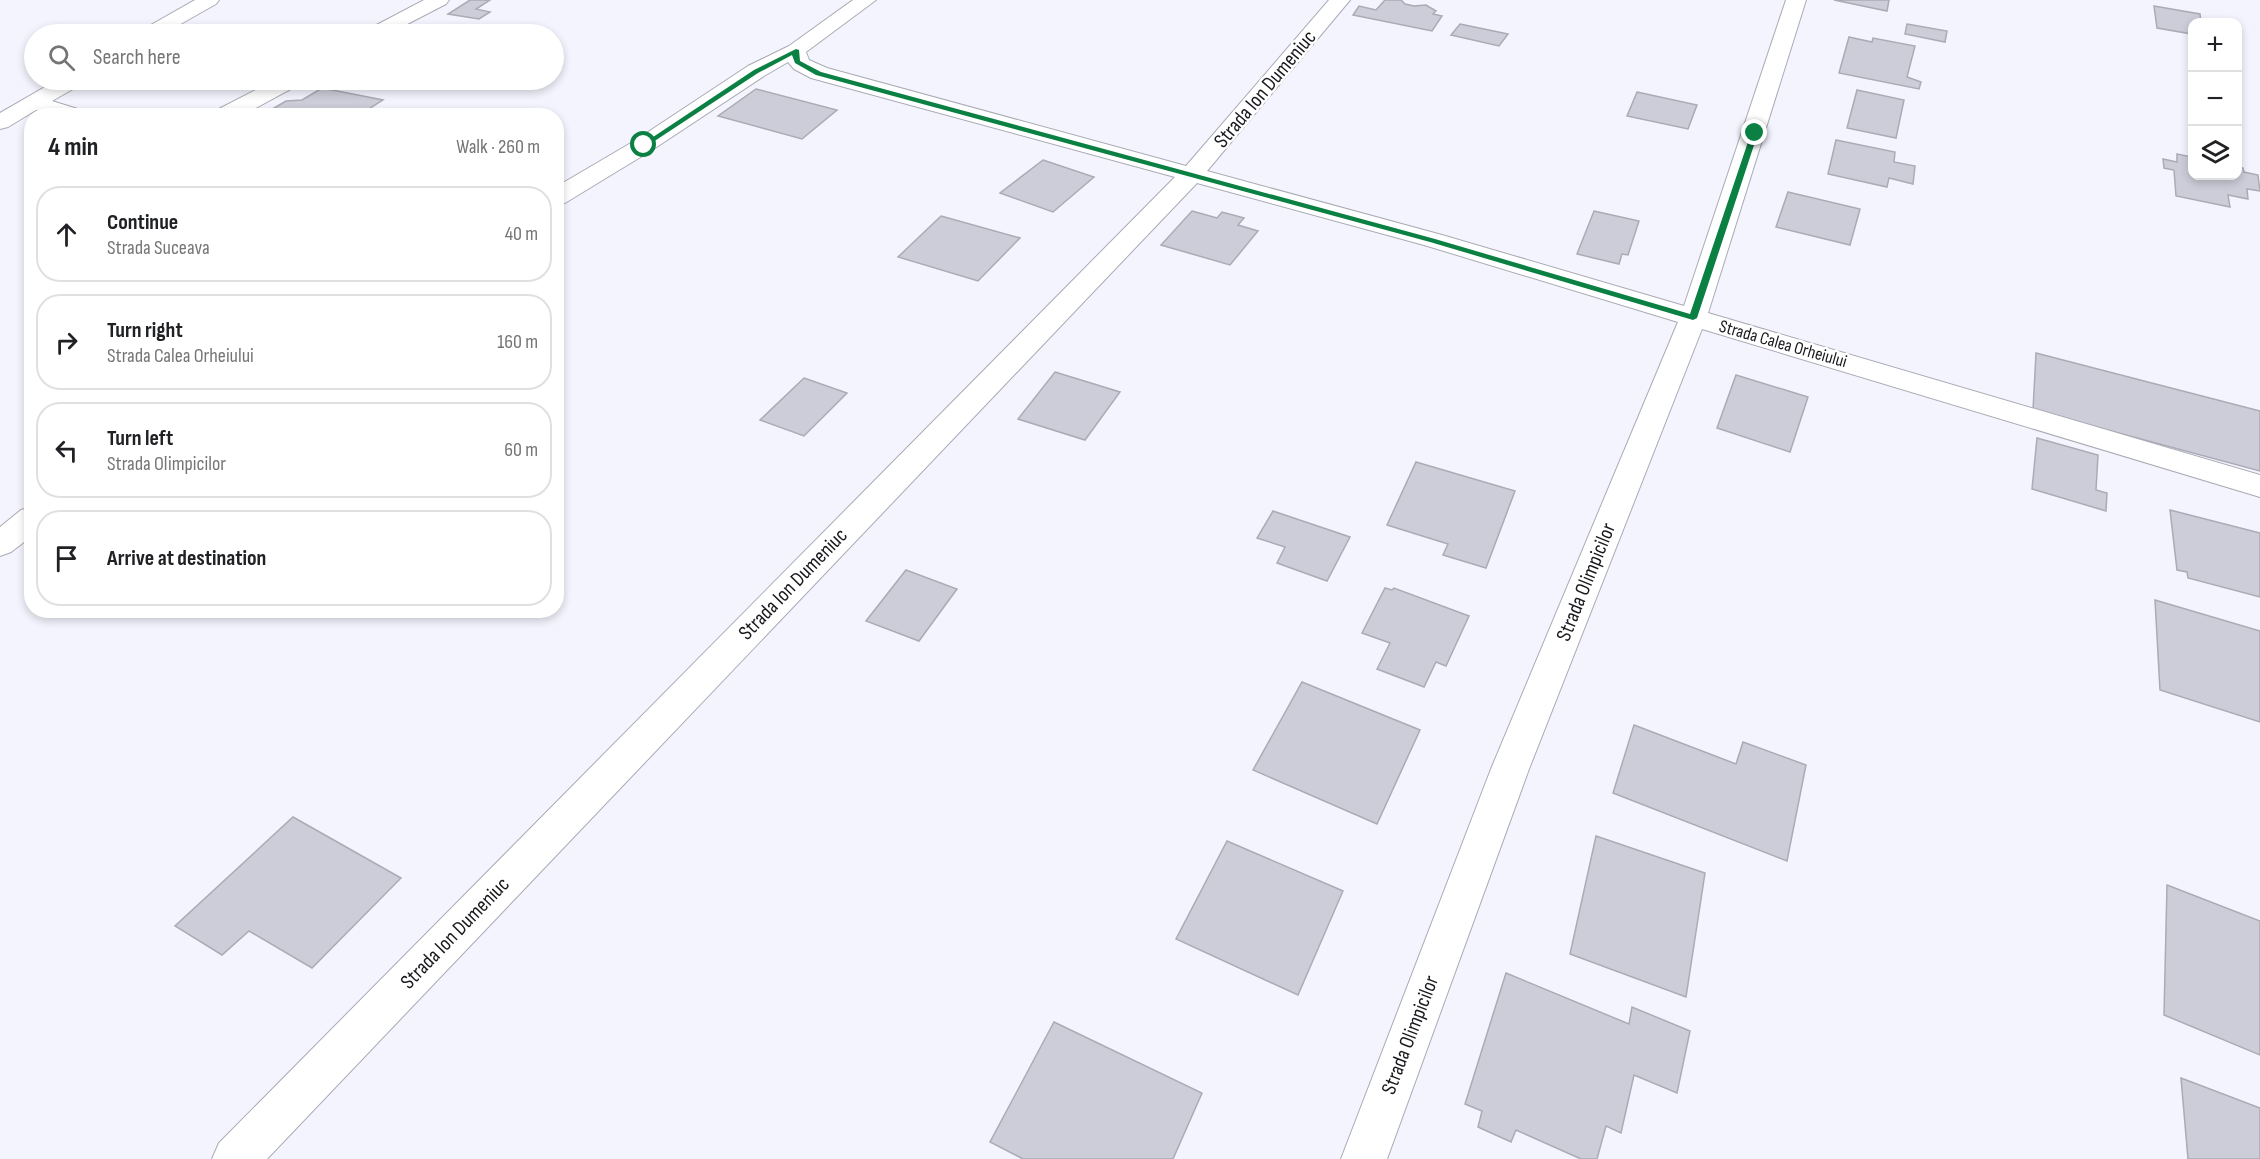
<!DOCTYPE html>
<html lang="en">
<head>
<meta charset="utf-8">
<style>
  :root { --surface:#fff; --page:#f2f2f2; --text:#202124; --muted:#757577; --line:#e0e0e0 }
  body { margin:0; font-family:"Sofia Sans Condensed",sans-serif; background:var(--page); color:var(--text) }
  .controls { position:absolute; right:18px; top:18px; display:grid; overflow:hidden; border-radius:12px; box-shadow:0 3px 9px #0003 }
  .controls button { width:54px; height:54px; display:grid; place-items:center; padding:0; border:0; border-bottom:2px solid var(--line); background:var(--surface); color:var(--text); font:30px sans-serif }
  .stop { position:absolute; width:18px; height:18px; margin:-14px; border:4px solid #0b8043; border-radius:50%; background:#fff }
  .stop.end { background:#0b8043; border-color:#fff; box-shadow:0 2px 6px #0008 }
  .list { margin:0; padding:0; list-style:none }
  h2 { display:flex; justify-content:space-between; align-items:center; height:78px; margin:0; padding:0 24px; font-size:26px }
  h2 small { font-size:20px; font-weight:400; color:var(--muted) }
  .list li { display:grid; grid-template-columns:39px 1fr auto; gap:18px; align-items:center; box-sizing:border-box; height:96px; margin:0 12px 12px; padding:0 12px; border:2px solid var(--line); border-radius:24px }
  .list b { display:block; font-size:22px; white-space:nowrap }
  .list p { margin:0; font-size:20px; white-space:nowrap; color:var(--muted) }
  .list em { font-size:20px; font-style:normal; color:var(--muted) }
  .icon { flex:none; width:33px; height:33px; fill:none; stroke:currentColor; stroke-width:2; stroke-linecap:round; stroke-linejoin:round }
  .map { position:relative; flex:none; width:2260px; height:1159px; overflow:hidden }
  .search { position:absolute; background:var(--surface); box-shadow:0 3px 9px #0003; left:24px; top:24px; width:540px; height:66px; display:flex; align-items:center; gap:15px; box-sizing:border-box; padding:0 21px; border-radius:33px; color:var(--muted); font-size:22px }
  .panel { position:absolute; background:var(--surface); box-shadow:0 3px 9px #0003; left:24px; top:108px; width:540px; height:510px; border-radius:24px }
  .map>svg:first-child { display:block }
  .building { fill:#cdcdd9; stroke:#ababb6; stroke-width:1.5 }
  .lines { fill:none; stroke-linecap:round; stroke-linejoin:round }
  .minor-casing { stroke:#aaaab6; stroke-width:2 }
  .minor { fill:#fff; fill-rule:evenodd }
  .route { fill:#0b8043 }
  .labels { text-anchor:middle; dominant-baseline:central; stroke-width:5; stroke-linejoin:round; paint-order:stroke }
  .far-street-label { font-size:18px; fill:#19191d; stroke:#fff }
  .street-label { font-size:21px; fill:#19191d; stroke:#fff }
</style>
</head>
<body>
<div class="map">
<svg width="2260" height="1159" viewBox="0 0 2260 1159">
  <rect width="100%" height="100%" fill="#f4f4fe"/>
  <!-- building -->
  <g class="building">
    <polygon points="470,0 490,0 476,9 490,12 479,19 448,14"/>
    <polygon points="1385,0 1401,0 1405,4 1414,6 1426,5 1436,11 1433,14 1442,16 1432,31 1353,15 1359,6 1376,10"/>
    <polygon points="1834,0 1889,0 1887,11"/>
    <polygon points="2154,6 2200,14 2201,22 2192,22 2192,34 2157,28"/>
    <polygon points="1460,24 1508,34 1499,46 1451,35"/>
    <polygon points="1907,24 1947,31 1945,42 1905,34"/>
    <polygon points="425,29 446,34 415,34"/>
    <polygon points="1849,37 1872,42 1873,38 1915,46 1907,77 1921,82 1919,89 1839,73"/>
    <polygon points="322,88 383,100 358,116 276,116 278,114 274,108 286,101 302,100"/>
    <polygon points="756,89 837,110 802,139 718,116"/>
    <polygon points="1857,90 1904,100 1896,138 1847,128"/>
    <polygon points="1637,92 1697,105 1688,129 1627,116"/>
    <polygon points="1836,140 1895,152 1894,162 1915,166 1913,184 1889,178 1887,187 1828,174"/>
    <polygon points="2177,154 2192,157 2192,176 2238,176 2238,166 2243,168 2244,172 2258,175 2260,191 2247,189 2248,199 2228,195 2230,207 2176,196 2174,170 2164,168 2163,159 2177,162"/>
    <polygon points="1043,160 1094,177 1053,212 1000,193"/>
    <polygon points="1788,192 1860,209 1850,245 1776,227"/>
    <polygon points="1192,211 1217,218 1222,212 1244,218 1238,225 1258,231 1230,265 1161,245"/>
    <polygon points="1594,211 1639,221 1628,255 1622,254 1619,264 1577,254"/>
    <polygon points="941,216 1020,238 978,281 898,257"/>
    <polygon points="2036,353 2260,411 2260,471 2033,410"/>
    <polygon points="1055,372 1120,392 1085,440 1018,419"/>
    <polygon points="1736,375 1808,397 1790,452 1717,428"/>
    <polygon points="804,378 847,393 804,436 760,420"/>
    <polygon points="2037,438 2098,455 2096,490 2107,493 2106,511 2032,489"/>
    <polygon points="1416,462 1515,491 1486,568 1443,555 1448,544 1387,525"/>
    <polygon points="2170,510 2260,533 2260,597 2188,578 2187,572 2177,570"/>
    <polygon points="1273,511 1350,537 1327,581 1277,563 1285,547 1257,538"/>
    <polygon points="906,570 957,589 919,641 866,621"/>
    <polygon points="1385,588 1392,590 1394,588 1469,616 1446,666 1436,662 1424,687 1377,669 1390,643 1362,633"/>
    <polygon points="2155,600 2260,631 2260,722 2160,690"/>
    <polygon points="1302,682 1420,730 1377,824 1253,770"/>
    <polygon points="1634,725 1736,764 1743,742 1806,765 1787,861 1613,793"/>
    <polygon points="293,817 401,878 312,968 249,931 222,955 175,926"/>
    <polygon points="1596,836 1705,873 1686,997 1570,954"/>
    <polygon points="1227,841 1343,891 1298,995 1176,939"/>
    <polygon points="2167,885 2260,921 2260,1055 2164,1015"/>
    <polygon points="1506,973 1629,1024 1632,1007 1690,1031 1677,1093 1634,1075 1621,1133 1606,1126 1597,1159 1581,1159 1516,1130 1511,1142 1478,1127 1482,1111 1465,1104"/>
    <polygon points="1054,1022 1202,1093 1173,1159 1023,1159 990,1142"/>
    <polygon points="2181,1078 2260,1108 2260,1159 2188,1159"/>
  </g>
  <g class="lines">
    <!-- minor casing -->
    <g class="minor-casing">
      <g id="minor">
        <polygon points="195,0 219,0 216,4 163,34 139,34 142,30"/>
        <polygon points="424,0 449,0 446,4 388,34 364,34 367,30"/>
        <polygon points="853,0 876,0 806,52 809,60 827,68 1186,166 1329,0 1350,0 1207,171 1442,235 1684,306 1786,0 1806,0 1708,313 2260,475 2260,497 1702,329 1529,769 1387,1159 1341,1159 1491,769 1678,322 1424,245 1197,183 267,1159 212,1159 219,1143 1175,177 811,78 794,69 788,62 764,76 652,150 565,203 556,205 556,187 636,140 748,66 789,46"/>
        <polygon points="57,80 82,80 80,85 52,101 84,111 87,116 53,116 36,110 8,127 0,129 0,113"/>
        <polygon points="275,80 301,80 298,85 241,116 212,116 215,111"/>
        <polygon points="32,507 32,536 11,552 0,556 0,527 21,510"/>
      </g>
    </g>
    <!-- minor -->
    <use href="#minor" class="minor"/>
  </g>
  <!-- route -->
  <polygon class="route" points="796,49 799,50 800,61 821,72 1435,239 1690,314 1751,133 1755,131 1758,133 1697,318 1693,320 1430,242 816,75 795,63 792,55 758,73 647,146 641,145 754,70"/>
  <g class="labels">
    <!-- far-street labels -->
    <g class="far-street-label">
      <text transform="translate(1783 344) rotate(16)">Strada Calea Orheiului</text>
    </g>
    <!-- street labels -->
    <g class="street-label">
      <text transform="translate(1265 89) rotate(-50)">Strada Ion Dumeniuc</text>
      <text transform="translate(1586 582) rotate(-68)">Strada Olimpicilor</text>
      <text transform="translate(793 584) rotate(-46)">Strada Ion Dumeniuc</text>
      <text transform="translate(455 933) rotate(-46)">Strada Ion Dumeniuc</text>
      <text transform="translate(1410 1035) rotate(-69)">Strada Olimpicilor</text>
    </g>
  </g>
</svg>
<div class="controls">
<button>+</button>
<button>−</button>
<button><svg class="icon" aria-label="layers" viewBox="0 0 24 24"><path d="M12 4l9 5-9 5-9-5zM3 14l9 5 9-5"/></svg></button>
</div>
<div class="stop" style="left:644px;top:145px"></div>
<div class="stop end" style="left:1755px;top:133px"></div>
<div class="search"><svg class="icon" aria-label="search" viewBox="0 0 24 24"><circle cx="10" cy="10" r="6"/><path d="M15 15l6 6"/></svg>Search here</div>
<section class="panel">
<h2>4 min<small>Walk · 260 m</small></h2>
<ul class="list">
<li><svg class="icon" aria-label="ahead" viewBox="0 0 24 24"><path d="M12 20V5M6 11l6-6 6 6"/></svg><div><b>Continue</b><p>Strada Suceava</p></div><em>40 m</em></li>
<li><svg class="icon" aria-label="right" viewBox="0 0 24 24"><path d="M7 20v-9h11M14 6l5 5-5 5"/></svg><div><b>Turn right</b><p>Strada Calea Orheiului</p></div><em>160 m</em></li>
<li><svg class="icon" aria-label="left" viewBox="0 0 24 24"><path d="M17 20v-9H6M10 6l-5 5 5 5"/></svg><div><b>Turn left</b><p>Strada Olimpicilor</p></div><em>60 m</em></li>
<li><svg class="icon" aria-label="arrive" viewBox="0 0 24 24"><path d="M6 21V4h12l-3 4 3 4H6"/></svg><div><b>Arrive at destination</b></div></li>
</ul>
</section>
</div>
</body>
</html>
